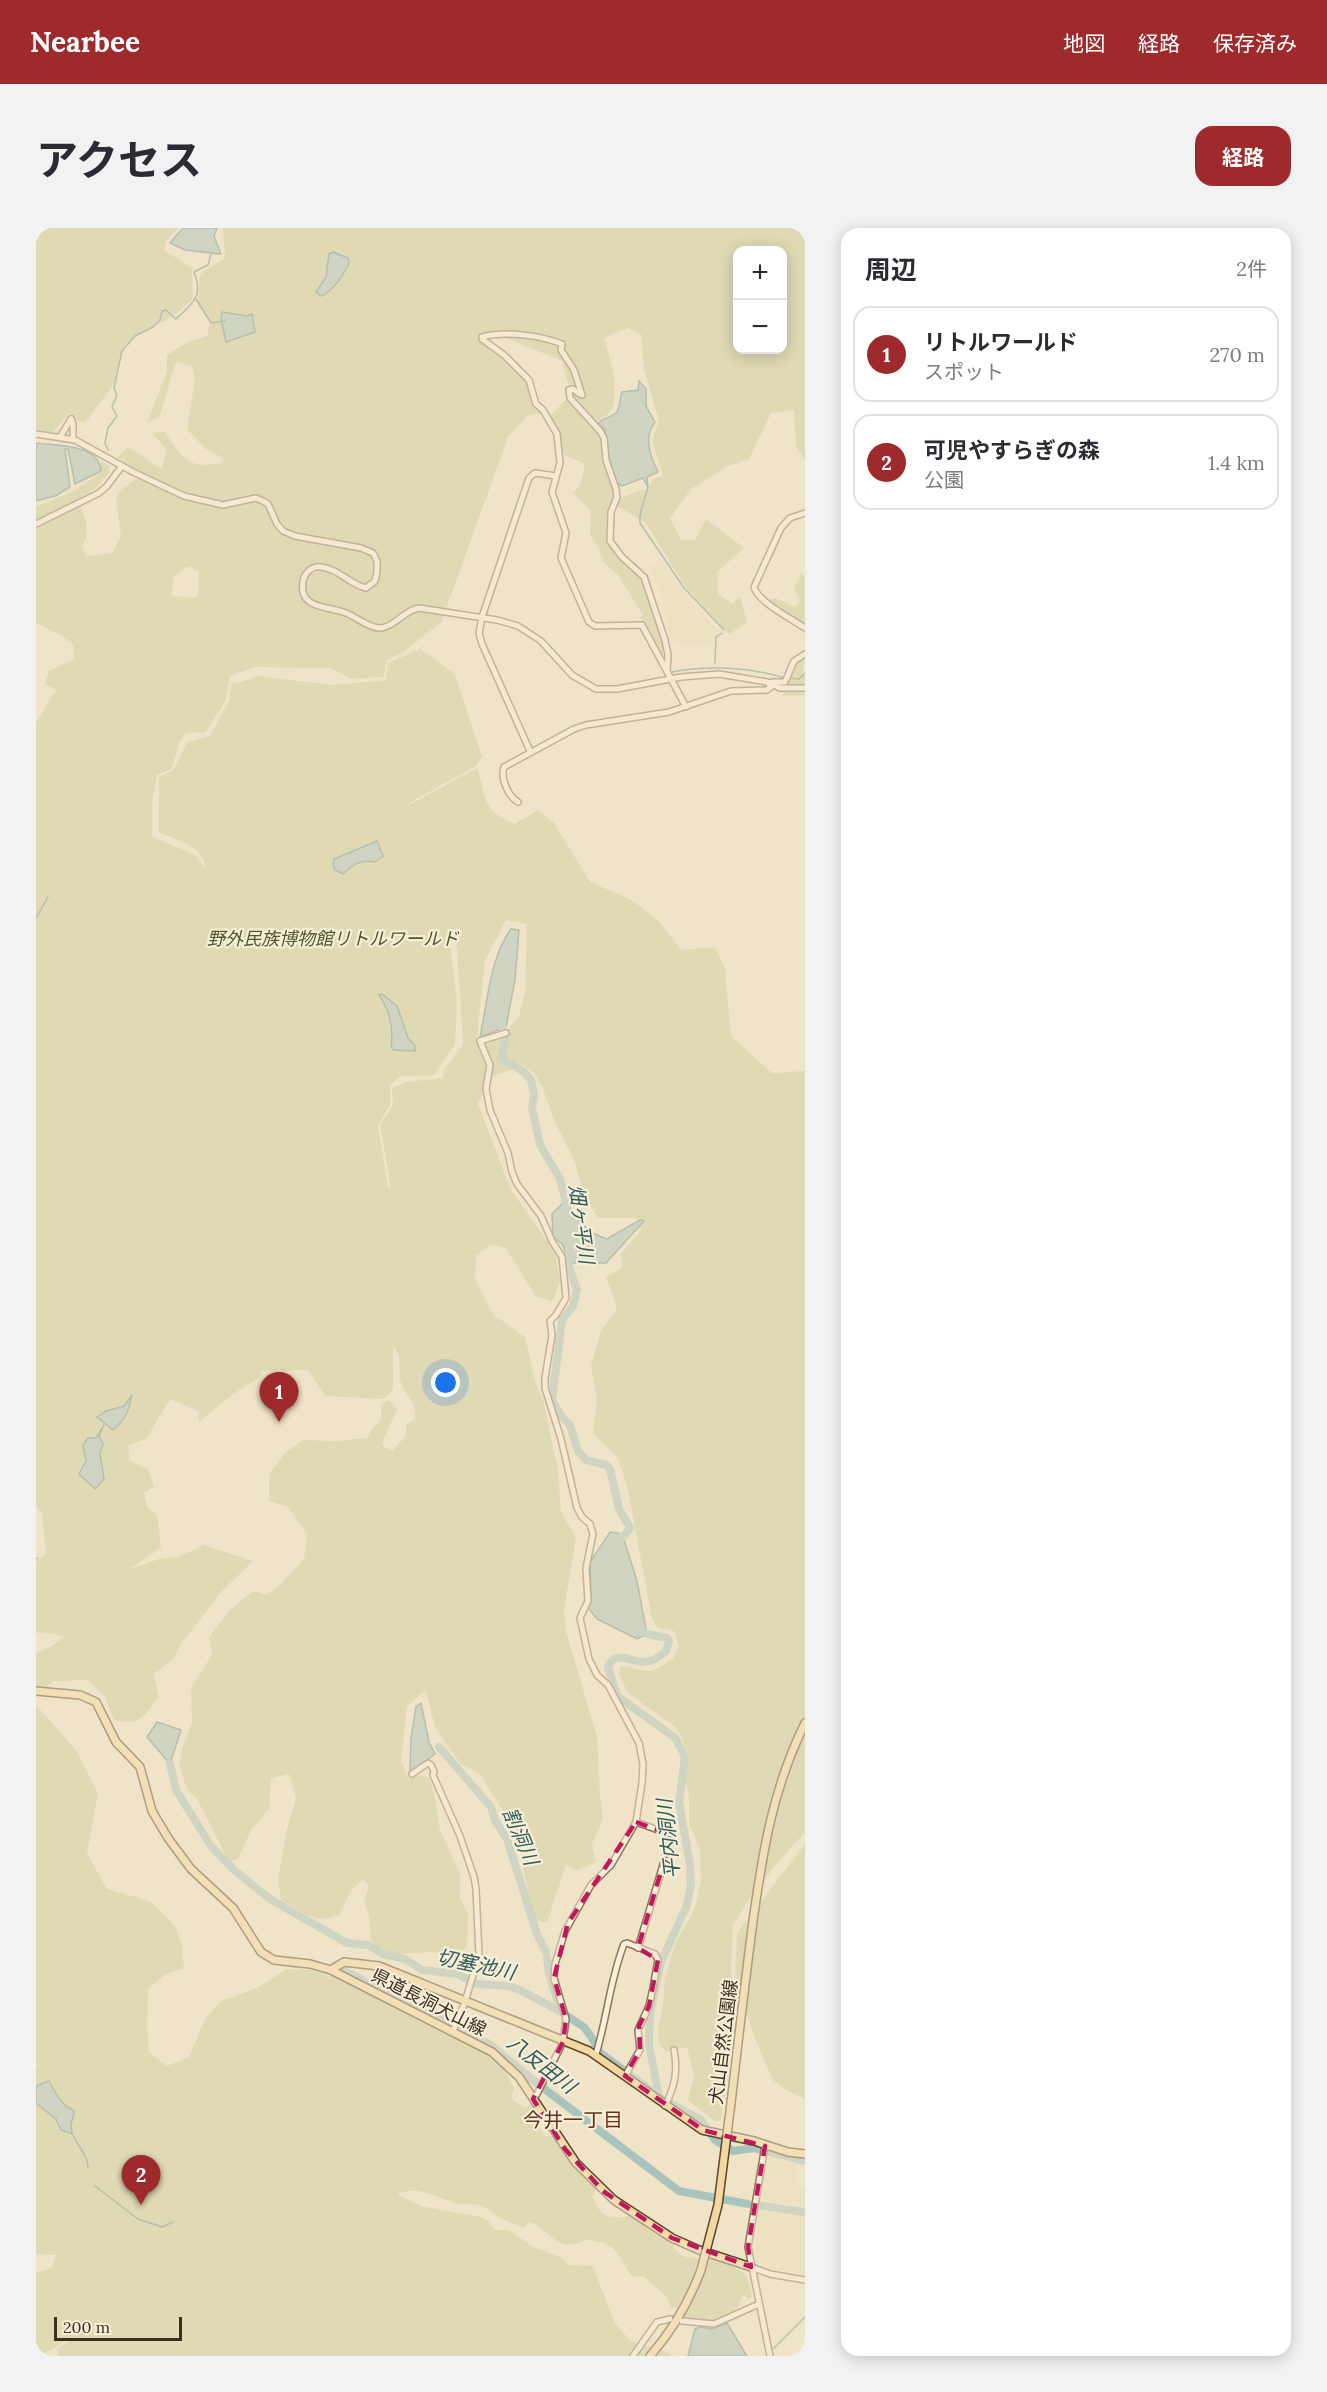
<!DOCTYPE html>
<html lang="ja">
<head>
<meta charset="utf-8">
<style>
  :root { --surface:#fff; --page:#f2f2f3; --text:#2b2b33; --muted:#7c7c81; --line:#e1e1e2; --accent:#9e2a2b }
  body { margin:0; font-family:Lora,"Noto Sans JP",serif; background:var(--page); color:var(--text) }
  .controls { position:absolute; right:18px; top:18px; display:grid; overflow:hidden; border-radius:12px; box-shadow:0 3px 15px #0003 }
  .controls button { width:54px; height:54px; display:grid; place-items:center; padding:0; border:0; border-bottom:2px solid var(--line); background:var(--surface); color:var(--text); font:30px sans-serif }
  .scale { position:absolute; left:18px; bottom:15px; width:128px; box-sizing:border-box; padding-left:6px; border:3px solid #3d2e20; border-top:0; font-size:16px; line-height:21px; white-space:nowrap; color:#3d2e20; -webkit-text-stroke:4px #f7eed8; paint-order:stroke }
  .you { position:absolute; left:410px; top:1155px; width:21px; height:21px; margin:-15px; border:4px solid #fff; border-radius:50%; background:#1a73e8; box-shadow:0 0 0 9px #1a73e833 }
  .badge { display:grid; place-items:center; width:39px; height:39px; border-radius:50%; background:var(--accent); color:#fff; font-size:20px; font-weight:700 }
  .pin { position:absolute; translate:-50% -50px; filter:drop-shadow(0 2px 3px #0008) }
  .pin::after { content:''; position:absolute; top:32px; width:21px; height:18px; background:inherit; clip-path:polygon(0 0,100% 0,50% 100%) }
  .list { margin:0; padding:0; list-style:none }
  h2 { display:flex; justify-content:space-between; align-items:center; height:78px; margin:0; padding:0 24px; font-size:26px }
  h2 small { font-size:20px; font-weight:400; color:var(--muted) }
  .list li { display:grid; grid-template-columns:39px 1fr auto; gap:18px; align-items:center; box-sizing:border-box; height:96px; margin:0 12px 12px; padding:0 12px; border:2px solid var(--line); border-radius:18px }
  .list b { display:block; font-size:22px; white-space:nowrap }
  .list p { margin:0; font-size:20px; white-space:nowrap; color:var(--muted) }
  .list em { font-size:20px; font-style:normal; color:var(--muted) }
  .map { position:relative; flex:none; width:769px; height:2128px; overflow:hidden; border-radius:18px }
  header { display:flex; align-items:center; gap:36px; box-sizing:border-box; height:84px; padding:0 30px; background:var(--accent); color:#fff }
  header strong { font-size:28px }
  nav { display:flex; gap:33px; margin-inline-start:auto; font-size:21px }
  .intro { display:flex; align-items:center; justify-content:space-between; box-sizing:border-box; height:144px; padding:0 36px }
  h1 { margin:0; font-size:42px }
  .button { padding:15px 27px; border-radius:18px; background:var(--accent); color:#fff; font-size:21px; font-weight:700 }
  main { display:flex; gap:36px; padding:0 36px }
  aside { flex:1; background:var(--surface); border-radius:18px; box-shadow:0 3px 15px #0003 }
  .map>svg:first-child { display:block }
  .farmland { fill:#e6deb5 }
  .green { fill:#c9cf9b; fill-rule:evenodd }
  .water { fill:#a9c4bc; stroke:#6f938a; stroke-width:1.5 }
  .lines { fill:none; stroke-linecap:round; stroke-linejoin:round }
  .stream { stroke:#6f938a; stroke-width:1.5 }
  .river { stroke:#a9c4bc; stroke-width:8 }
  .minor-casing { stroke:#8d765c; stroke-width:8 }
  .major-casing { stroke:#5b4430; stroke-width:10 }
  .minor { stroke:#faf1dc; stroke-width:5 }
  .major { stroke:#f3d9a0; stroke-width:7 }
  .major-bridge-casing { stroke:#5b4430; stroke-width:10; stroke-linecap:butt }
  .major-bridge { stroke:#f3d9a0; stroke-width:7 }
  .marked { fill:none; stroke:#c2185b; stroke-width:4.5; stroke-dasharray:12 8; stroke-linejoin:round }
  .labels { text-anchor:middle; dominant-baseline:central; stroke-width:4.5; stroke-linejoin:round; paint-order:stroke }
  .park-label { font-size:18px; font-style:italic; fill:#4d5a26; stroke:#f7eed8 }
  .street-label { font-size:18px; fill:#3d2e20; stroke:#f7eed8 }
  .water-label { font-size:20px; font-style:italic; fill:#2f5d5a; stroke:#f7eed8 }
  .neighbourhood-label { font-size:20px; fill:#6b2e1e; stroke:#f7eed8 }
</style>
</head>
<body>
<header>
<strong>Nearbee</strong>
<nav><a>地図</a><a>経路</a><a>保存済み</a></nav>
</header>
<div class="intro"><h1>アクセス</h1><a class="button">経路</a></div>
<main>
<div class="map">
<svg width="769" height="2128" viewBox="0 0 769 2128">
  <rect width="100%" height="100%" fill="#f0e4c8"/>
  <!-- farmland -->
  <g class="farmland">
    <polygon points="625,332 650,367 683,404 679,407 677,416 635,415 625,365 613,338"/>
    <polygon points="731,1928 762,1936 760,1959 769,1960 769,1979 722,1971"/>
    <polygon points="723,1981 769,1987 769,2046 719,2038"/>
  </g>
  <!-- green -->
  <g class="green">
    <path d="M0 0H142L130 13 128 22 156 40 157 71C151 76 146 82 139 86 125 97 104 102 91 115 82 125 84 137 80 150 76 162 67 170 59 181 50 195 48 200 33 185L17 204 0 203Z"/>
    <path d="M187 0H769V231L760 219 758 182 735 185 713 231 692 238 655 261 634 290 645 312H659L670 291 708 320 681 344 682 366 696 376 704 368 711 394 693 407 648 357 609 294 581 278 584 270 613 260 616 252 627 247 616 212 623 193 608 141 605 106 592 100 568 110C573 128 588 169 572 186 569 189 564 191 560 194L567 205 572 232 582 263 570 290 572 313 577 314 600 341 612 346C621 373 627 399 627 428L625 430 604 390 607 387 582 347 568 335 562 319 554 307 555 283 537 265 544 258 549 236 526 226 524 207 514 188 535 166 526 133 456 104 449 115 464 125H473L490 145 505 185 491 188 472 209 405 395 367 424 350 433 348 449 315 451 295 440 219 439 194 448 190 472 170 504 150 505 143 515 136 541 121 547 116 573V609L158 626 170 641C169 618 140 612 123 604V549L138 542 151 514 174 508 193 473 196 454 203 455 221 448 297 457 350 452 352 435 384 421 419 446 446 529 440 538 371 576 373 577 441 540C452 572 444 581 479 596L502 582 518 595 554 654 594 671 622 692 645 722 679 719 689 741 695 808 736 845 769 843V1604L738 1639 712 1673 697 1697 695 1745 700 1780 685 1892 678 1893 652 1872 658 1847 651 1819 630 1824 623 1816 622 1799 627 1778 629 1750 639 1716 659 1680 665 1653 664 1622 653 1595V1568L649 1552 653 1529 645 1507 639 1499 592 1465 583 1446 584 1438C596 1437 606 1445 618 1442 624 1440 629 1434 636 1432L643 1419 638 1403 621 1399 616 1391 592 1262 582 1230 557 1206 561 1171 555 1138 565 1103 581 1080 570 1049 586 1040 585 1026 605 1002 600 990H562L547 965 539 934 517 890 506 858 497 844 486 837 455 849 442 876 475 962 519 1024 524 1053 517 1073 500 1069 470 1020 454 1017 440 1027 439 1050 457 1086 489 1109 499 1153 507 1172 522 1242 525 1284 540 1309 528 1381 530 1403 561 1509 564 1567 567 1591 556 1616 560 1634 542 1642 530 1637 511 1695 499 1692 478 1601 443 1545 425 1536 408 1513 399 1499 390 1462 371 1478 365 1533 373 1551 384 1547 393 1550 398 1565 404 1602 424 1645V1670L432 1687 431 1717 424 1727 394 1724 362 1726 344 1721 335 1712 333 1688 328 1674 333 1658 328 1651 316 1661 303 1687C274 1697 270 1684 245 1672L242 1652 251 1601 260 1570 253 1546 235 1550 233 1581 215 1602 202 1631 193 1634 161 1571 151 1561 143 1538 146 1521 156 1495 155 1460 176 1427 173 1409 194 1382 217 1363 230 1367 243 1358 268 1331 271 1305 251 1278 233 1273V1246L249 1225 267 1212 299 1213 331 1210 336 1201 345 1192V1176L353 1172 361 1181 346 1215 348 1219 356 1223 370 1208V1197L379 1191C381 1172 370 1170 365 1155 361 1139 368 1133 357 1117V1161L348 1171 289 1168 272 1142 225 1143V1148L192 1170 163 1194 162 1183 134 1171 110 1211 92 1217 94 1233 112 1241 118 1259 108 1265 112 1280 121 1287 125 1319 92 1342 123 1331 142 1329 168 1317 217 1333 185 1364 145 1416 137 1431 118 1446 123 1469C107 1489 104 1498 78 1492L69 1469 52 1452 18 1453 0 1466V1425L16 1418 29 1408 3 1404 0 1406V1334L10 1326 6 1284 0 1279V495L20 462 9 456 13 443 38 431 37 417 26 408 0 395V279L38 263 65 244V233L73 238 74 244 59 261 42 271C47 285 57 304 46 318L50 328 76 325 85 308 80 273 84 262 106 247 81 229 92 219 126 241 130 221 116 205 128 203C148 231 149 241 186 235L187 230 170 221 151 201 159 152 156 138 140 134 123 190 111 194 131 144V127L152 114 171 108 174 94 162 77 164 46 189 30ZM702 22H746V122H702ZM153 338 163 344 162 366 159 370 136 368 137 349ZM470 692 491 696 489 765 483 788 472 802V808L441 810 449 732ZM412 701 417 707 421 720 427 816 408 842 406 850 369 854 356 860 357 877 344 897 354 955 353 964 342 898 354 877V857L365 848 398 847 419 816 421 773Z"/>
    <polygon points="765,346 769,349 769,396 732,372 739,370 760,379 764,372 758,361"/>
    <polygon points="769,429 767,446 769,446 769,467 746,468 760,434"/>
    <path d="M0 1477 40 1522 62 1565 51 1625 71 1661 114 1673 139 1698 146 1717 148 1741 131 1745 112 1761 111 1798 113 1824 131 1838 153 1829 169 1791 185 1773 221 1760 251 1741 275 1742 301 1750 440 1818 469 1842 478 1860 475 1870 489 1880 495 1876 503 1889 500 1897 510 1908H517L543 1944 560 1961 556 1969C566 1990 572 1991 594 1988L622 2007 635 2013C644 2035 656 2028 674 2031 685 2033 707 2040 711 2050 714 2056 715 2063 716 2069L713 2071 707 2067 700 2084 677 2094 649 2090 646 2077 641 2080H635L630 2068 607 2048 598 2049C587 2040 585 2024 573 2017 567 2014 560 2014 553 2011 517 2027 520 2005 494 1994L488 2000C481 1996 472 1994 466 1991 458 1987 453 1980 442 1977 435 1975 426 1977 419 1975 399 1969 382 1957 361 1966L385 1978 446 1989 452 1993 459 2002H473L497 2019 524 2029 533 2037 557 2038 579 2096 595 2113 633 2125 635 2128H23L21 2122 39 2108C29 2112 8 2128 0 2128V2045L15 2040 20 2027 0 2026V1838L4 1837 0 1836Z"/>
    <polygon points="769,1616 769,1871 752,1863 737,1852 720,1813 699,1750 701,1705"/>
  </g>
  <!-- water -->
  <g class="water">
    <polygon points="147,0 181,0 178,8 185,26 149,22 134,15"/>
    <path d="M297 24 312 30 313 36C307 47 296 64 285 68L280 64 290 49 293 26Z"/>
    <polygon points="186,84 211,88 216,86 219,104 190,114 185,91"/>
    <path d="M603 153 610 161V178L619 194C607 209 614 228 622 244L611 249 612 259 607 250 586 258 581 255 574 233 569 202 563 195C567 189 576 190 581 184 584 180 584 170 586 164L602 162Z"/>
    <path d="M0 215C19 218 63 215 65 243L39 256 32 221H29L34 259 19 268 0 273Z"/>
    <path d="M341 613 347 628 339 634C325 631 317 636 307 646L299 642 297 636 298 631Z"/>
    <path d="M475 701 483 702 479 752 470 799 444 809C452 773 453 732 475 701Z"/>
    <path d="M346 766 361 778 372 810 379 818V823L358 822 355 819C358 799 354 783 343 767Z"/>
    <path d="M530 972C540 991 549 1004 571 1011L604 992 608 993 570 1035H532L527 1017 517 1008 516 986Z"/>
    <path d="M96 1167C93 1181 91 1190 77 1202L61 1189 70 1183 88 1178Z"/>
    <polygon points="68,1197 63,1208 67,1216 64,1225 68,1251 59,1261 43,1246 50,1233 47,1217 52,1210 60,1210"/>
    <polygon points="574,1304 582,1305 587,1309 601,1353 611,1406 601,1411 561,1391 552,1380 555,1365 554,1334"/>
    <polygon points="385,1475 393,1514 399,1526 374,1545 375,1510 380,1479"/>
    <polygon points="121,1494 145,1502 134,1536 111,1509"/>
    <path d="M13 1853C19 1864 24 1876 37 1882L38 1885 35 1896 36 1906 25 1902 20 1891 0 1875V1858Z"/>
    <polygon points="691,2095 711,2128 652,2128 659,2101 664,2099 676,2101"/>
  </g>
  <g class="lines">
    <!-- stream -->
    <g class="stream">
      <polyline points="160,71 175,95 189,93"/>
      <path d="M72 222 69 215 72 200 81 188 76 179 81 167 78 160 86 123 99 108 117 99 124 92 126 83 130 82 140 91C157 75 168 68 158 44L172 37 175 26"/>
      <path d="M612 259C610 270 602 284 604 295L648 360 688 402"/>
      <polyline points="679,435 680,409 686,405"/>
      <path d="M636 444C670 437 715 439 748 450"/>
      <polyline points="752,450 763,451 769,445"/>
      <polyline points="0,690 12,669"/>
      <polyline points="0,1331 2,1330"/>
      <path d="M36 1905C41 1918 52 1927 52 1940"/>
      <polyline points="59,1958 102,1991 126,1999 137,1994"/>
      <polyline points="738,2120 769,2089"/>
    </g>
    <!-- river -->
    <g class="river">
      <polyline points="465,793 469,811 466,830 488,844 495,852 498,867 496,880 504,917 524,951 531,979"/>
      <polyline points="532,1027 532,1035 541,1062 537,1078 526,1092 516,1172 525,1188 534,1197 542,1223 550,1232 570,1237 574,1241 583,1281 594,1300 587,1309"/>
      <path d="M611 1406 631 1410 633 1413 630 1423C624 1429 616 1434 607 1434 595 1434 579 1421 572 1439L581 1468 634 1506 640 1511 649 1529 643 1574 654 1637 655 1656 651 1677 625 1734 614 1786 613 1816 623 1869"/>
      <polyline points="403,1519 455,1579 459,1592 471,1611 501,1706 510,1724"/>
      <polyline points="134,1536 140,1562 175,1618 198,1642 234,1671 311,1715 332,1717 347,1726 369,1731 386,1742 421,1746 441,1756 472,1758 484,1762 525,1784 548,1799 556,1810 563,1824 616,1863"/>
      <polyline points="511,1730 513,1745 525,1784"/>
      <polyline points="305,1741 452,1815 498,1853 643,1963 712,1976"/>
      <polyline points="625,1870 665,1892 679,1912 697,1923 718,1920 769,1933"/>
      <polyline points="721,1977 769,1984"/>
    </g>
    <!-- minor casing -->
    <g class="minor-casing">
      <g id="minor">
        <polyline points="544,166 537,161 533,162 534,170 564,203 568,210 570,232 580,261 581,269 575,284 574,313 586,329 608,349 629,412 632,427 631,443"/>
        <path d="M546 167 538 142 525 122 526 116C503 107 470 103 446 109V111L468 127 493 152 500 176 507 182 521 206 524 235 516 264 530 305 525 330 553 394 559 398 606 397 650 479"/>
        <polyline points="35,191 37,196 37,211"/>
        <path d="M0 206 39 212 97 244 148 268 187 277 220 270 227 273 232 276 241 296 247 303 259 308 325 320 337 325 341 333V344L339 353 330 360C313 356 303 341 285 339 279 338 273 341 270 346 266 352 266 358 267 364 271 381 296 379 310 385 320 389 331 399 343 400 358 400 368 382 383 380L461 392 482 398 505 413 536 447 560 461H581L645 449 683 446 731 454 744 460H769"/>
        <polyline points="24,209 35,191"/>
        <path d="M769 285 754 290 745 300 718 359C722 374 756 391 769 400"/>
        <polyline points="0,296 63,265 71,258 86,238"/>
        <polyline points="733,456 736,454 749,454 758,433 769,426"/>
        <polyline points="494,523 446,416 443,405 446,389 493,250 499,245 520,248"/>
        <path d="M482 574C472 568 464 550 468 539L538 501 550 497 633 484 695 463 731 462 737 457"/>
        <polyline points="470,805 444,813 454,837 450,861 454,882 472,925 476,944 481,956 505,988 516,1013 526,1029 530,1070 520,1087 514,1093 516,1107 509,1150 509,1160 525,1211 541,1280 546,1289 554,1296 557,1306 550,1340 552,1373 544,1390 553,1431 561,1447 572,1457 603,1515 607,1536 606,1555 600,1594 575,1637 555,1657 529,1703 519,1736 518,1750 530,1791 527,1814 501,1866 497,1871"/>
        <polyline points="376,1546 392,1535 395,1537 398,1543 397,1547 424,1608 438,1649 440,1661 443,1727 429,1774 417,1803"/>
        <polyline points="600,1594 636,1607 602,1720"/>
        <path d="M560 1826C571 1790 574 1752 588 1716L591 1715 619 1726 622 1732 617 1760 613 1778 602 1802 604 1822 589 1848"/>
        <path d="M629 1878C639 1858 642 1843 638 1822"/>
        <polyline points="729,1918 712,2019 734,2128"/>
        <polyline points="715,2039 734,2046 769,2052"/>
        <polyline points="646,2093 678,2096 723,2076"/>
        <polyline points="597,2128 621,2094 634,2091"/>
      </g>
    </g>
    <!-- major casing -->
    <g class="major-casing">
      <g id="major">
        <polyline points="0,1463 44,1467 60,1474 80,1514 104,1539 116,1583 132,1610 155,1641 197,1680 225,1724 238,1732 274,1736 295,1742 456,1824 483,1849 540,1935 578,1972 636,2010 663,2022 715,2039"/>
        <polyline points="295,1742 308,1734 343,1738 553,1823 666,1902 718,1913 752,1924 769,1926"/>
        <path d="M695 1875C702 1815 709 1754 717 1693 727 1622 737 1560 769 1495"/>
        <path d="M614 2128C637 2102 653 2074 665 2042"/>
      </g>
    </g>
    <!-- minor -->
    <use href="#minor" class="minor"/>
    <!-- major -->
    <use href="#major" class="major"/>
    <!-- major-bridge casing -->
    <g class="major-bridge-casing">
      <polyline id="major-bridge" points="665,2042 682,1977 695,1875"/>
    </g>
    <!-- major-bridge -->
    <use href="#major-bridge" class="major-bridge"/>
  </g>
  <!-- marked area -->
  <path d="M0 0H769V2128H0ZM600 1594 636 1607 602 1720 622 1732 613 1778 603 1798 604 1822 589 1848 667 1902 729 1918 712 2019 715 2039 636 2010 567 1963 529 1921 497 1871 527 1814 530 1791 518 1750 532 1695Z" fill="#f0e4c8" fill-opacity=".55" fill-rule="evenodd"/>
  <path class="marked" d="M600 1594 636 1607 602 1720 622 1732 613 1778 603 1798 604 1822 589 1848 667 1902 729 1918 712 2019 715 2039 636 2010 567 1963 529 1921 497 1871 527 1814 530 1791 518 1750 532 1695Z"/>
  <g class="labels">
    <!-- park labels -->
    <g class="park-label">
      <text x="297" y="710">野外民族博物館リトルワールド</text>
    </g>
    <!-- street labels -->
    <g class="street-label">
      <text transform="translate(393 1774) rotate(27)">県道長洞犬山線</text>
      <text transform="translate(687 1814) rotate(-83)">犬山自然公園線</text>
    </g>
    <!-- water labels -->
    <g class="water-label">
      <text transform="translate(546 996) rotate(82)">畑ヶ平川</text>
      <text transform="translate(485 1608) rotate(67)">割洞川</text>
      <text transform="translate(632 1611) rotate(-96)">平内洞川</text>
      <text transform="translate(440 1736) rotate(12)">切塞池川</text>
      <text transform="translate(506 1836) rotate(38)">八反田川</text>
    </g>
    <!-- neighbourhood labels -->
    <g class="neighbourhood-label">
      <text x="537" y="1891">今井一丁目</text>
    </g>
  </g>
</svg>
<div class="controls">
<button>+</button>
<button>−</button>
</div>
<div class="scale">200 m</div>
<div class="you"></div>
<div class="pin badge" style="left:243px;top:1194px">1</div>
<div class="pin badge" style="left:105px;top:1977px">2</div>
</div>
<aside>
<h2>周辺<small>2件</small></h2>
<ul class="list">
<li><span class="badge">1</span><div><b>リトルワールド</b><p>スポット</p></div><em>270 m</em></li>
<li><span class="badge">2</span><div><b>可児やすらぎの森</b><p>公園</p></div><em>1.4 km</em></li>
</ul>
</aside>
</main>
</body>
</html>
